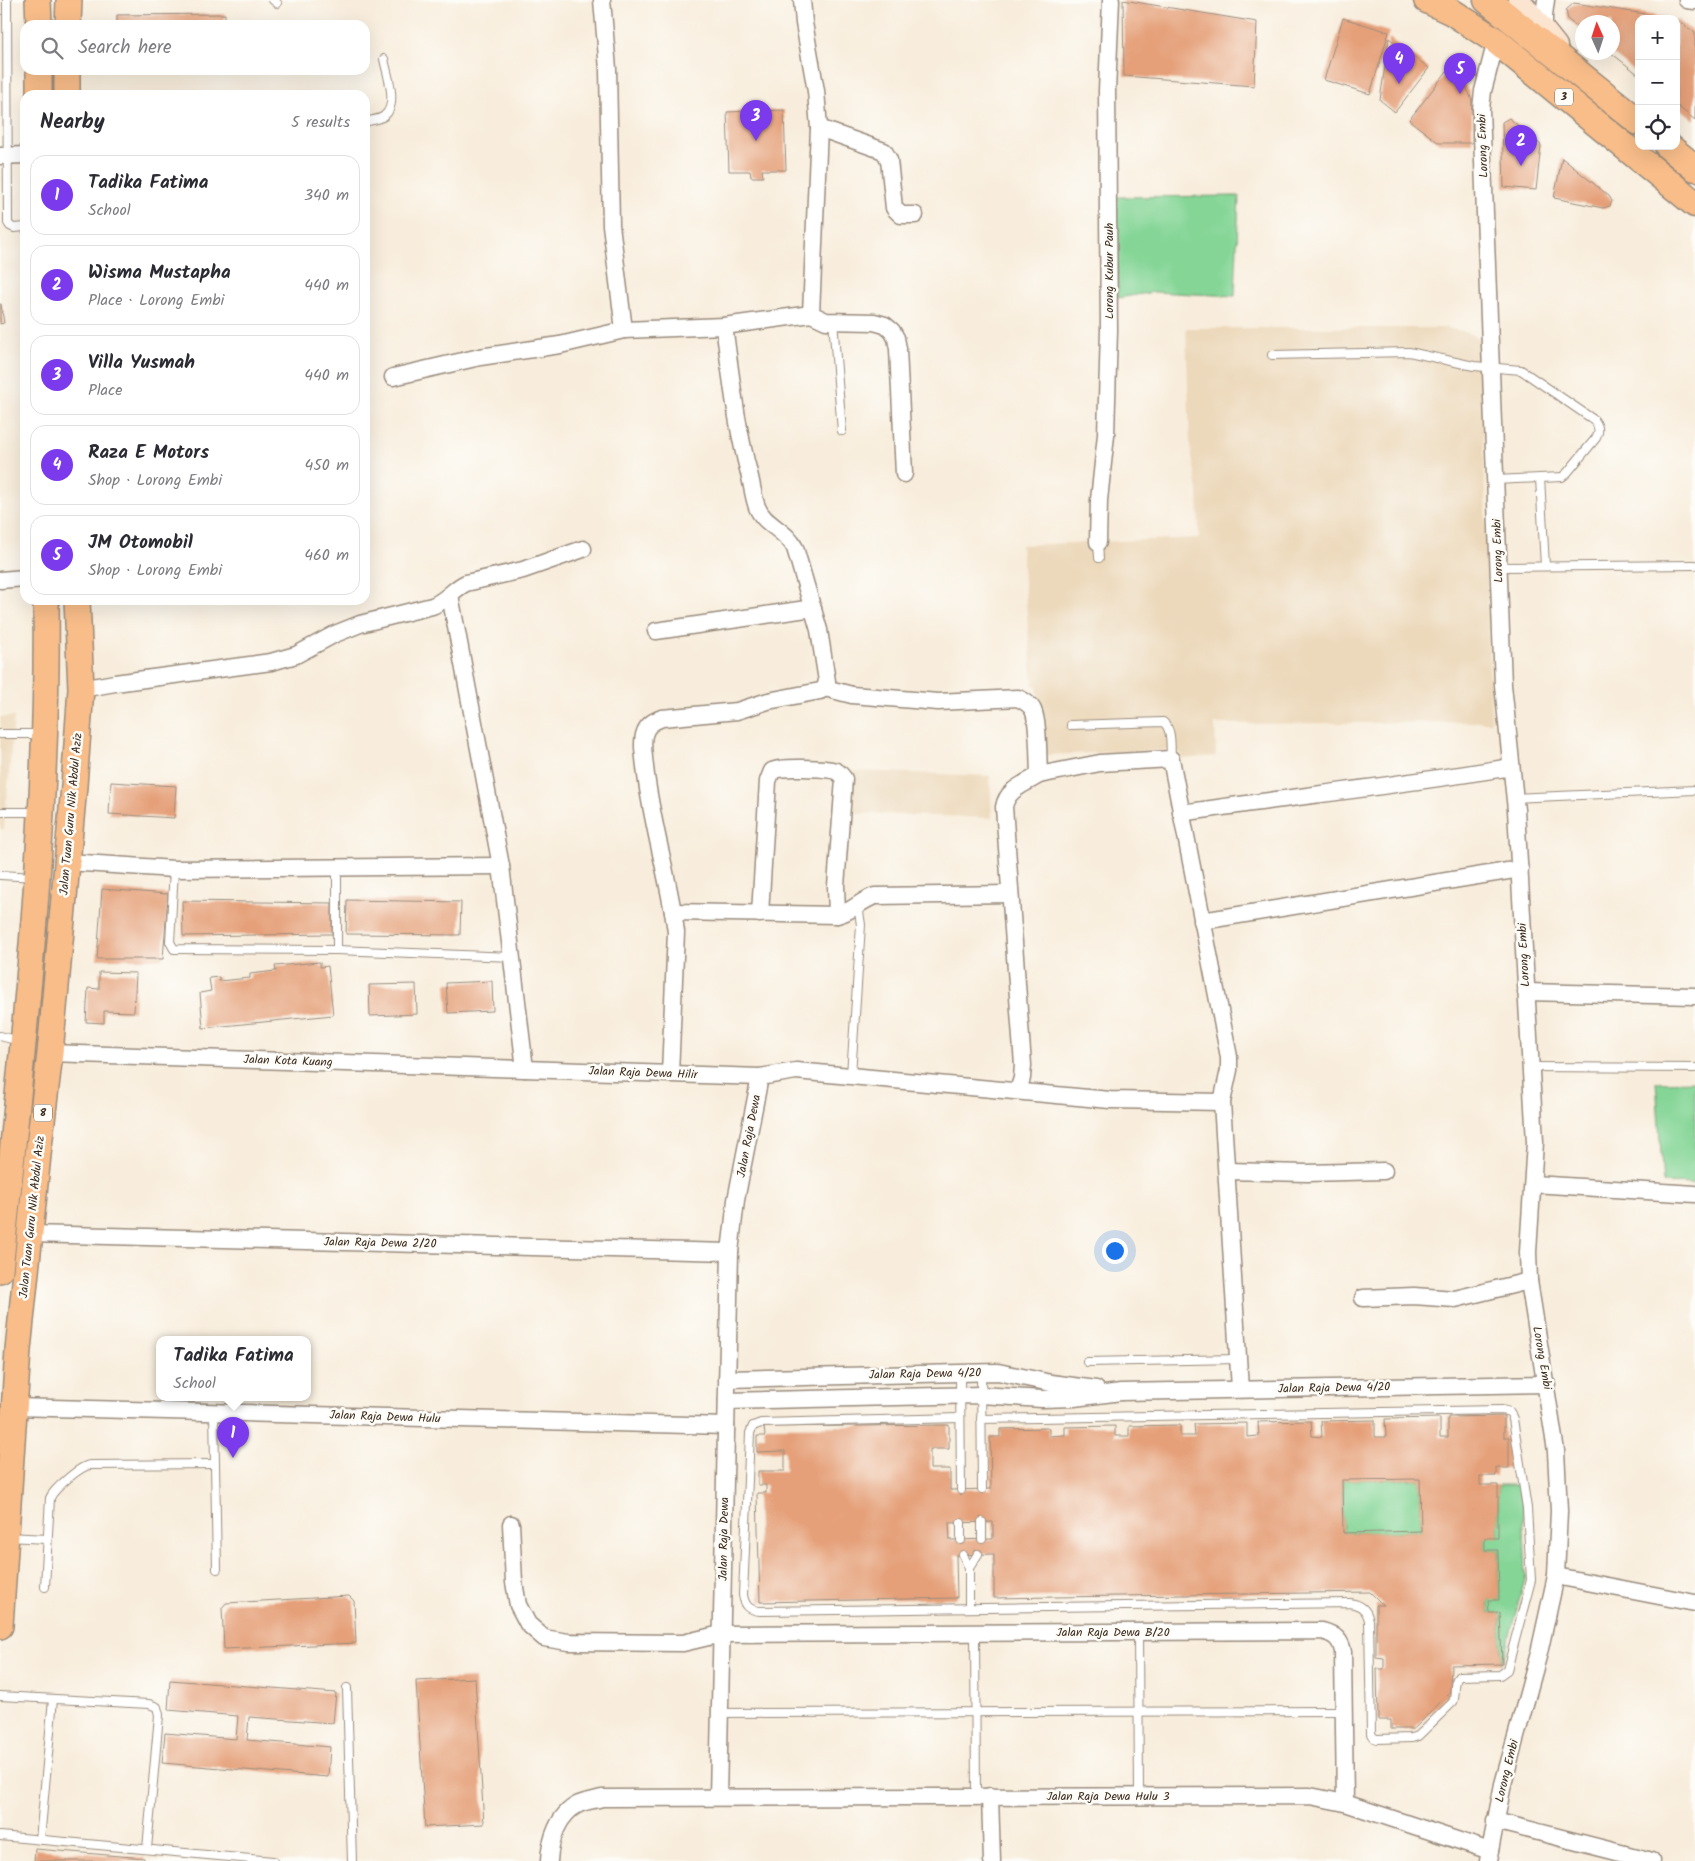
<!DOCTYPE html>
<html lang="en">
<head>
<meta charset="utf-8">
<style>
  :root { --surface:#fff; --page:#f7f7f7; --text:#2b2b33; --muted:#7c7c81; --line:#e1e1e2; --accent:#7c3aed }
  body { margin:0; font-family:Kalam,sans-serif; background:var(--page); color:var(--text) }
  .controls { position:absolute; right:15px; top:15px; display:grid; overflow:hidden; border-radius:10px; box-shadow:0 5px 20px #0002 }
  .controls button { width:45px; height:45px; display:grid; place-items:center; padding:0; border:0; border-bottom:1px solid var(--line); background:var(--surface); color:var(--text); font:25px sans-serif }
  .compass { position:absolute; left:1575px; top:15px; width:45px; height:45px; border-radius:50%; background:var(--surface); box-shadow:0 5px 20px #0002; rotate:357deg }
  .you { position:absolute; left:1114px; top:1250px; width:18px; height:18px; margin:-12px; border:4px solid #fff; border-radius:50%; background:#1a73e8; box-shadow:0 0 0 8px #1a73e833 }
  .badge { display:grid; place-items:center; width:32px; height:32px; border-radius:50%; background:var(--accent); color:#fff; font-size:16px; font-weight:700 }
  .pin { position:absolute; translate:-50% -41px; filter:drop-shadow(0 1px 2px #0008) }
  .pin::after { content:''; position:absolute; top:26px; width:18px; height:15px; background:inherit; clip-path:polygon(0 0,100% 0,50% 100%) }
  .popup { position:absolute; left:156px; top:1336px; width:155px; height:65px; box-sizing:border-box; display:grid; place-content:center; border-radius:10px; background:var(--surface); filter:drop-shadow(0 1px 4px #0005); font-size:16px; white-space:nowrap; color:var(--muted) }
  .popup b { font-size:19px; color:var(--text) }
  .popup::after { content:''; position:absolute; left:50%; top:100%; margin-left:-10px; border:10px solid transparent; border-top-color:var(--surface) }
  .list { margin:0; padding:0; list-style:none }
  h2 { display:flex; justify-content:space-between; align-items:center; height:65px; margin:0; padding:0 20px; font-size:21px }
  h2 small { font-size:16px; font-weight:400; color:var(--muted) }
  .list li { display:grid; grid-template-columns:32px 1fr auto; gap:15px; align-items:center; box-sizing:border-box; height:80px; margin:0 10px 10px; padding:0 10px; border:1px solid var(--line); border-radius:15px }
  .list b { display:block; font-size:19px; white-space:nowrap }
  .list p { margin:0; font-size:16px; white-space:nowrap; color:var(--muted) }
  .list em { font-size:16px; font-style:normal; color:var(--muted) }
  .icon { flex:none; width:28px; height:28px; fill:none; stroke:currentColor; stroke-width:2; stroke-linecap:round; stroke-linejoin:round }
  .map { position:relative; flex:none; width:1695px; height:1861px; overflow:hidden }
  .search { position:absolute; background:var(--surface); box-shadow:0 5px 20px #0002; left:20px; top:20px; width:350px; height:55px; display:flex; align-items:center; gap:12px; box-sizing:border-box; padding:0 18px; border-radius:15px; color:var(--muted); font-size:19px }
  .panel { position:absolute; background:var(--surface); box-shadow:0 5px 20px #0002; left:20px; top:90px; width:350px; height:515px; border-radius:15px }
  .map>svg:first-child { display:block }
  .built { fill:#ecd8ba }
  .green { fill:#84d596; stroke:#60805a }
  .building { fill:#e5a079; fill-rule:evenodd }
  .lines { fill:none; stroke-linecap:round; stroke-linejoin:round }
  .service-casing { stroke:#9a8c7d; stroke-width:10 }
  .minor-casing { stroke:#9a8c7d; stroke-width:19 }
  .secondary-casing { stroke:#9a8c7d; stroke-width:25 }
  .primary-casing { stroke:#9a8c7d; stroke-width:28 }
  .trunk-casing { stroke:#9a8c7d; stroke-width:29 }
  .service { stroke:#fff; stroke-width:8 }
  .minor { stroke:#fff; stroke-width:16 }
  .secondary { stroke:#fce5d0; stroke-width:22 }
  .primary { stroke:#f8bd89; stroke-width:25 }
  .trunk { stroke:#f8bd89; stroke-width:26 }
  .labels { text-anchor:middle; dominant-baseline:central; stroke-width:5; stroke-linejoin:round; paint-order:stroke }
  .shield { fill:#fdfcf7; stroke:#75695f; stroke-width:1 }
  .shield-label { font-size:11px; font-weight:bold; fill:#3b2a1e }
  .street-label { font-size:12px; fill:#3b2a1e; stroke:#fdfcf7 }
</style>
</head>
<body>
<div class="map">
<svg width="1695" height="1861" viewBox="0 0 1695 1861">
  <rect width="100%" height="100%" fill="#fdfcf7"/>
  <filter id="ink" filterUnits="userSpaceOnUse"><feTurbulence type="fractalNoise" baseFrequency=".02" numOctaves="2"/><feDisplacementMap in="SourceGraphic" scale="10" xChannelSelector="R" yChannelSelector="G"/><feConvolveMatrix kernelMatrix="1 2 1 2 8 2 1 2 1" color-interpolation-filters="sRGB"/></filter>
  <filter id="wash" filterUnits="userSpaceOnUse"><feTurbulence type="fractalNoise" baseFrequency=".0096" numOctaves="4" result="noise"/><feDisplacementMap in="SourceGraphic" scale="20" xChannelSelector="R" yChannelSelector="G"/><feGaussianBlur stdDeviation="1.12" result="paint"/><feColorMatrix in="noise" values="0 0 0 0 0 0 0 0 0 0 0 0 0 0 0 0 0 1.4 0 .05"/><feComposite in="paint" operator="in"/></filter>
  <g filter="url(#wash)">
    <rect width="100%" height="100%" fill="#f8eddc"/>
    <!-- built -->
    <g class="built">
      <polygon points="1186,328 1446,328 1462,331 1481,339 1491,722 1215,724 1216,756 1181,759 1180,754 1176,750 1044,755 1037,685 1033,686 1021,545 1199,538 1198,490 1190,445"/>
      <polygon points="0,717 14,717 4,829 0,829"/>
      <polygon points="852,771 990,776 992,818 851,813"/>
    </g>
    <!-- green -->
    <g class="green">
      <polygon points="1239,196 1235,296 1154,292 1118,298 1116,197"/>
      <polygon points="1695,1081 1695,1184 1663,1183 1656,1082"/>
      <polygon points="1420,1479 1421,1531 1343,1533 1342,1480"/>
      <polygon points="1498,1485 1518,1485 1523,1506 1526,1576 1502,1664 1500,1613 1489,1613 1488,1600 1499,1600 1498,1550 1485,1550 1485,1538 1498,1537"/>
    </g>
    <g id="blocks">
      <!-- building -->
      <g class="building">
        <polygon points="1123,0 1257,22 1254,86 1124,76"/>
        <polygon points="1574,3 1671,18 1671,19 1639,19 1639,75 1610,52 1612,52 1612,22 1582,22 1582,30 1568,20 1566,10"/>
        <polygon points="225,14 225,25 117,25 117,15"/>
        <polygon points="1343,18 1389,32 1370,94 1324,80"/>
        <polygon points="1676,19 1695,33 1695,120 1676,105"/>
        <polygon points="1389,38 1429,68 1395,112 1380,100"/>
        <polygon points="1447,71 1465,84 1472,100 1472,143 1439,143 1409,120"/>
        <polygon points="760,106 760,111 784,110 786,170 762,170 763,177 751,177 750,171 729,171 727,112 748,111 748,107"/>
        <polygon points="1509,118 1541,145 1536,190 1504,187 1502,122"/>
        <polygon points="1562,158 1609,196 1612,201 1610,206 1603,208 1554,198"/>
        <polygon points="0,304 1,304 4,323 0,324"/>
        <polygon points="111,782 176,786 174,818 109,814"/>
        <polygon points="102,889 168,894 163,959 97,959"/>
        <polygon points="347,900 461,902 460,935 346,934"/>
        <polygon points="182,901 332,903 332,934 183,936"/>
        <polygon points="320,962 320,967 328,966 333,1015 203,1028 200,993 211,991 209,978 219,977 219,981 250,978 250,974 276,971 275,966"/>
        <polygon points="99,972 136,973 134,1012 104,1011 104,1023 86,1022 88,988 99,989"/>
        <polygon points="492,981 493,1011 448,1013 446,983"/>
        <polygon points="416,984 417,1014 370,1016 369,985"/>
        <path d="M1504 1416V1437H1509V1468H1496V1476H1480V1485H1498V1538H1485V1550H1498L1499 1600H1488L1489 1613H1500L1502 1664 1451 1665 1450 1692 1414 1729H1391V1720H1378L1377 1669H1384V1658L1376 1657V1605H1383L1370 1592 994 1598V1554L956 1555 957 1598 760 1602 757 1493H766V1485H758V1471H785V1451L757 1452V1436H765L764 1427 949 1425V1449H930V1469H950V1490L991 1489 990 1437H1000V1429L1049 1428V1436L1065 1435V1427L1115 1426V1436H1129V1426L1180 1425V1436H1195L1194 1424 1247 1423V1437L1259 1436 1258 1422 1311 1421 1312 1436 1322 1437 1321 1421 1375 1420V1437H1386L1385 1419 1440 1418V1437H1448V1417ZM1420 1479 1421 1531 1343 1533 1342 1480ZM993 1522V1539L950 1540 949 1523Z"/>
        <polygon points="349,1596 354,1601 356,1643 224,1649 222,1608 226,1603"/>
        <polygon points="475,1678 484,1824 425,1827 416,1681"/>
        <polygon points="170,1680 336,1693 333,1723 249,1717 247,1740 330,1747 328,1777 162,1763 165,1733 236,1739 238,1716 168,1710"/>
        <polygon points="35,1849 144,1858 144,1861 34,1861"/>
      </g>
    </g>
  </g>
  <g filter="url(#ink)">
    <use href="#blocks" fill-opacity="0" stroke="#9a8c7d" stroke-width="1"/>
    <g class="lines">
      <!-- service casing -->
      <g class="service-casing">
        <g id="service">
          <polyline points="7,0 8,223 10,226 14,228 25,227"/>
          <polyline points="273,0 277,3"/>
          <path d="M365 122C371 120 379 120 384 116 399 105 387 75 384 59"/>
          <polyline points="833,321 842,431"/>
          <path d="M1272 355 1409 352 1474 366 1521 370 1594 420C1599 426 1600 431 1596 438L1567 473 1562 477 1495 480"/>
          <polyline points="1540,478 1545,566"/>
          <polyline points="1098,542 1099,558"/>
          <polyline points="1499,567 1695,565"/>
          <path d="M1071 725 1163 722C1173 729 1170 748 1171 759"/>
          <polyline points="0,734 40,734"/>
          <polyline points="1515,798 1695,790"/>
          <polyline points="0,812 39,812"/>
          <polyline points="337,867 337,950"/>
          <polyline points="174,869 170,942 174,949 337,950 512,957"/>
          <polyline points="0,875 35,877"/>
          <polyline points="0,1036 20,1041"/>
          <polyline points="1530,1067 1695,1068"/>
          <polyline points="851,1075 861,925 858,905"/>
          <polyline points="1087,1362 1238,1359"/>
          <polyline points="960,1373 961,1490"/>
          <polyline points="981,1373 982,1489"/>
          <polyline points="214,1412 217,1569"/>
          <path d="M960 1418 761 1423 753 1426 750 1433 743 1595C745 1606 749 1610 760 1611L1350 1603C1361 1605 1366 1609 1369 1620L1371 1734 1374 1738 1377 1739 1412 1738 1418 1736 1453 1702C1457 1693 1452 1683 1459 1676L1500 1675 1507 1670 1531 1580 1527 1508 1513 1419 1510 1412 1502 1410 981 1419"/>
          <polyline points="982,1522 982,1539"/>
          <polyline points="961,1523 961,1540"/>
          <polyline points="8,1537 47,1539"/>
          <polyline points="963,1555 969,1568 969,1608"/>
          <polyline points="969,1568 978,1554"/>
          <path d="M45 1587 50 1498C54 1489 80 1466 90 1465L215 1464"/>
          <polyline points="1138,1632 1139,1796"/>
          <polyline points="975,1633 976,1796"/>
          <polyline points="347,1688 352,1861"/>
          <polyline points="0,1696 149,1704 157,1707 159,1715 147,1849"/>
          <polyline points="720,1713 1344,1711"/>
          <polyline points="0,1836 273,1861"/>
          <polyline points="40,1840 53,1699"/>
        </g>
      </g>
      <!-- minor casing -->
      <g class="minor-casing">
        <g id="minor">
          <polyline points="602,0 608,69 611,225 624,330"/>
          <polyline points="802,0 804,23 816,91 819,128 811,314"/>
          <polyline points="1687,0 1695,1"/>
          <polyline points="1544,32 1544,15 1546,0"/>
          <polyline points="819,128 884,151 889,160 894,208 901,215 915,215"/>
          <polyline points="0,156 25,155"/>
          <polyline points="393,377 480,357 560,345 624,330 724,326 811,314 826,321 874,322 885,325 892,331 896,338 898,349 904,474"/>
          <polyline points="1098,542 1099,500 1106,435 1109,330 1107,91 1111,0"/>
          <polyline points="0,580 25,578"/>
          <polyline points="450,595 501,866 525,1069"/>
          <polyline points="656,631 813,608"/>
          <path d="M825 688 852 695 938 702 1018 698C1024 701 1030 704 1033 710 1039 723 1038 760 1039 775 1025 784 1007 789 1004 807L1023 1065 1022 1078 1018 1091"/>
          <path d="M81 689 115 683 271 662 296 655 335 634 360 624 432 606C446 601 453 589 466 583L523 570 583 549"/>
          <polyline points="1039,775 1100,763 1171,759 1229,1057 1229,1070 1222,1102 1240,1389"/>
          <path d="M1181 813C1291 797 1402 785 1511 767"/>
          <polyline points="68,862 174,869 501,866"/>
          <path d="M673 912 837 915C852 912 861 900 875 896L1010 894"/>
          <path d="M760 914 768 781 772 771C780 766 826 768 836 771 840 773 842 776 844 779L836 886 837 915"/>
          <polyline points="1202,921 1520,869"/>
          <polyline points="1526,992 1695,996"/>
          <polyline points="50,1053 760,1077 796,1071 1110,1100 1222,1102"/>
          <path d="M670 1074 676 932C669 877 651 823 645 767 644 756 641 742 645 732 648 724 654 721 662 718L737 711 768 701 820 691 825 688 827 681 819 630 795 548C786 530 764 525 757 507 753 496 752 484 749 473 736 425 731 375 724 326"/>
          <polyline points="1227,1171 1307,1173 1384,1171"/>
          <polyline points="1533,1184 1695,1194"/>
          <polyline points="30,1234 730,1252"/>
          <polyline points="1363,1298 1414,1296 1455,1299 1529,1281"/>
          <polyline points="727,1379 998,1372 1051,1383 1096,1389"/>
          <polyline points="727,1401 981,1395 1042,1399 1074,1398 1121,1392 1547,1384"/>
          <polyline points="14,1407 726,1426"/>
          <path d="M511 1524 514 1582 518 1605 528 1624 544 1638 568 1642 683 1643 721 1634 1322 1631C1335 1634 1341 1640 1343 1652L1345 1803"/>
          <polyline points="1556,1576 1695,1603"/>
          <polyline points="990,1796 992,1861"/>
          <polyline points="718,1797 730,1252 736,1200 760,1077"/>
          <polyline points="1495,1821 1652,1861"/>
          <path d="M549 1861C550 1840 558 1814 579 1804 586 1801 595 1800 602 1798L1310 1796 1345 1803 1490 1851"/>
          <polyline points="1488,1861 1503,1784 1539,1653 1556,1576 1559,1511 1556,1451 1529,1281 1528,1252 1535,1142 1516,810 1503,685 1481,109 1483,91 1496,41"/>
        </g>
      </g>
      <!-- secondary casing -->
      <g class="secondary-casing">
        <polyline id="secondary" points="1519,0 1556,46"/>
      </g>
      <!-- primary casing -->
      <g class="primary-casing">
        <g id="primary">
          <polyline points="38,0 39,25"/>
          <polyline points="68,25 69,0"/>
          <polyline points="39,70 39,95"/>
          <polyline points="67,95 67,70"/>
          <path d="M0 1270C23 1048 49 824 46 600"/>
          <polyline points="0,1626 18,1350 38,1155 50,1053 74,786 81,689 77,600"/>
        </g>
      </g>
      <!-- trunk casing -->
      <g class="trunk-casing">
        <g id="trunk">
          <polyline points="1427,0 1452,12 1496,41 1695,204"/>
          <polyline points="1487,0 1639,122"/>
          <polyline points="1668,146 1695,168"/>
        </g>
      </g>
      <!-- service -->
      <use href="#service" class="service"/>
      <!-- minor -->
      <use href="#minor" class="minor"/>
      <!-- secondary -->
      <use href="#secondary" class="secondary"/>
      <!-- primary -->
      <use href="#primary" class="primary"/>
      <!-- trunk -->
      <use href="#trunk" class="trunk"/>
    </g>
  </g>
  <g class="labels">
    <!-- shield labels -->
    <g class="shield">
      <rect x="1555" y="88.5" width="18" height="17" rx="4"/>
      <rect x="34" y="1104.5" width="18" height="17" rx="4"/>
    </g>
    <g class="shield-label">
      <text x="1564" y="97">3</text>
      <text x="43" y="1113">8</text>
    </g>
    <!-- street labels -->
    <g class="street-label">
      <text transform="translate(1483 146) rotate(-92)">Lorong Embi</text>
      <text transform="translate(1109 271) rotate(-90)">Lorong Kubur Pauh</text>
      <text transform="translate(1498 551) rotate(-92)">Lorong Embi</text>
      <text transform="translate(71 814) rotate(-85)">Jalan Tuan Guru Nik Abdul Aziz</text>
      <text transform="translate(1524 955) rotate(-93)">Lorong Embi</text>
      <text transform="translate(288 1061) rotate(2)">Jalan Kota Kuang</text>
      <text transform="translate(643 1073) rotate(2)">Jalan Raja Dewa Hilir</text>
      <text transform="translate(749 1136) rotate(-79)">Jalan Raja Dewa</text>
      <text transform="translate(32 1217) rotate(-84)">Jalan Tuan Guru Nik Abdul Aziz</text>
      <text transform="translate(380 1243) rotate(1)">Jalan Raja Dewa 2/20</text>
      <text transform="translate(1542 1358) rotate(80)">Lorong Embi</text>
      <text transform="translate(925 1374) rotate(-1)">Jalan Raja Dewa 4/20</text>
      <text transform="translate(1334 1388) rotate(-1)">Jalan Raja Dewa 4/20</text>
      <text transform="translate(385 1417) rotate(2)">Jalan Raja Dewa Hulu</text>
      <text transform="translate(724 1539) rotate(-89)">Jalan Raja Dewa</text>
      <text x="1113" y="1632">Jalan Raja Dewa B/20</text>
      <text transform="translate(1507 1771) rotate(-76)">Lorong Embi</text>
      <text x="1108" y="1796">Jalan Raja Dewa Hulu 3</text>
    </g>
  </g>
</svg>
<div class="controls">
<button>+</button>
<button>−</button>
<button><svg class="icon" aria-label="locate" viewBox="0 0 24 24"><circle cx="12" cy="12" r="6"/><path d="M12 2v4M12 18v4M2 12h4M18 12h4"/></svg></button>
</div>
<svg class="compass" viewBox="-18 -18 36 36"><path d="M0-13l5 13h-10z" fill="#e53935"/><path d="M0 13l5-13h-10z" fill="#7c7c81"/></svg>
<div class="you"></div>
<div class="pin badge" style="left:233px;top:1458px">1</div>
<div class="popup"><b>Tadika Fatima</b>School</div>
<div class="pin badge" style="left:1521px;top:166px">2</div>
<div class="pin badge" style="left:756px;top:141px">3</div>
<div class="pin badge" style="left:1399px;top:84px">4</div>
<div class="pin badge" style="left:1460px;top:94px">5</div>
<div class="search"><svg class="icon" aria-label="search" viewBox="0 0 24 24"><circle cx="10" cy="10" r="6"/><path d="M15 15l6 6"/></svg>Search here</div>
<section class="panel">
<h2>Nearby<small>5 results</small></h2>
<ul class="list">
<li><span class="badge">1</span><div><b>Tadika Fatima</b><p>School</p></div><em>340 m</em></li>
<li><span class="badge">2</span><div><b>Wisma Mustapha</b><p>Place · Lorong Embi</p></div><em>440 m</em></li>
<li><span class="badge">3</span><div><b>Villa Yusmah</b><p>Place</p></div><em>440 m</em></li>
<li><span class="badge">4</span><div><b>Raza E Motors</b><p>Shop · Lorong Embi</p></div><em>450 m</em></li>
<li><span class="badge">5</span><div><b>JM Otomobil</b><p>Shop · Lorong Embi</p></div><em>460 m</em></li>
</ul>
</section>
</div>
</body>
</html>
